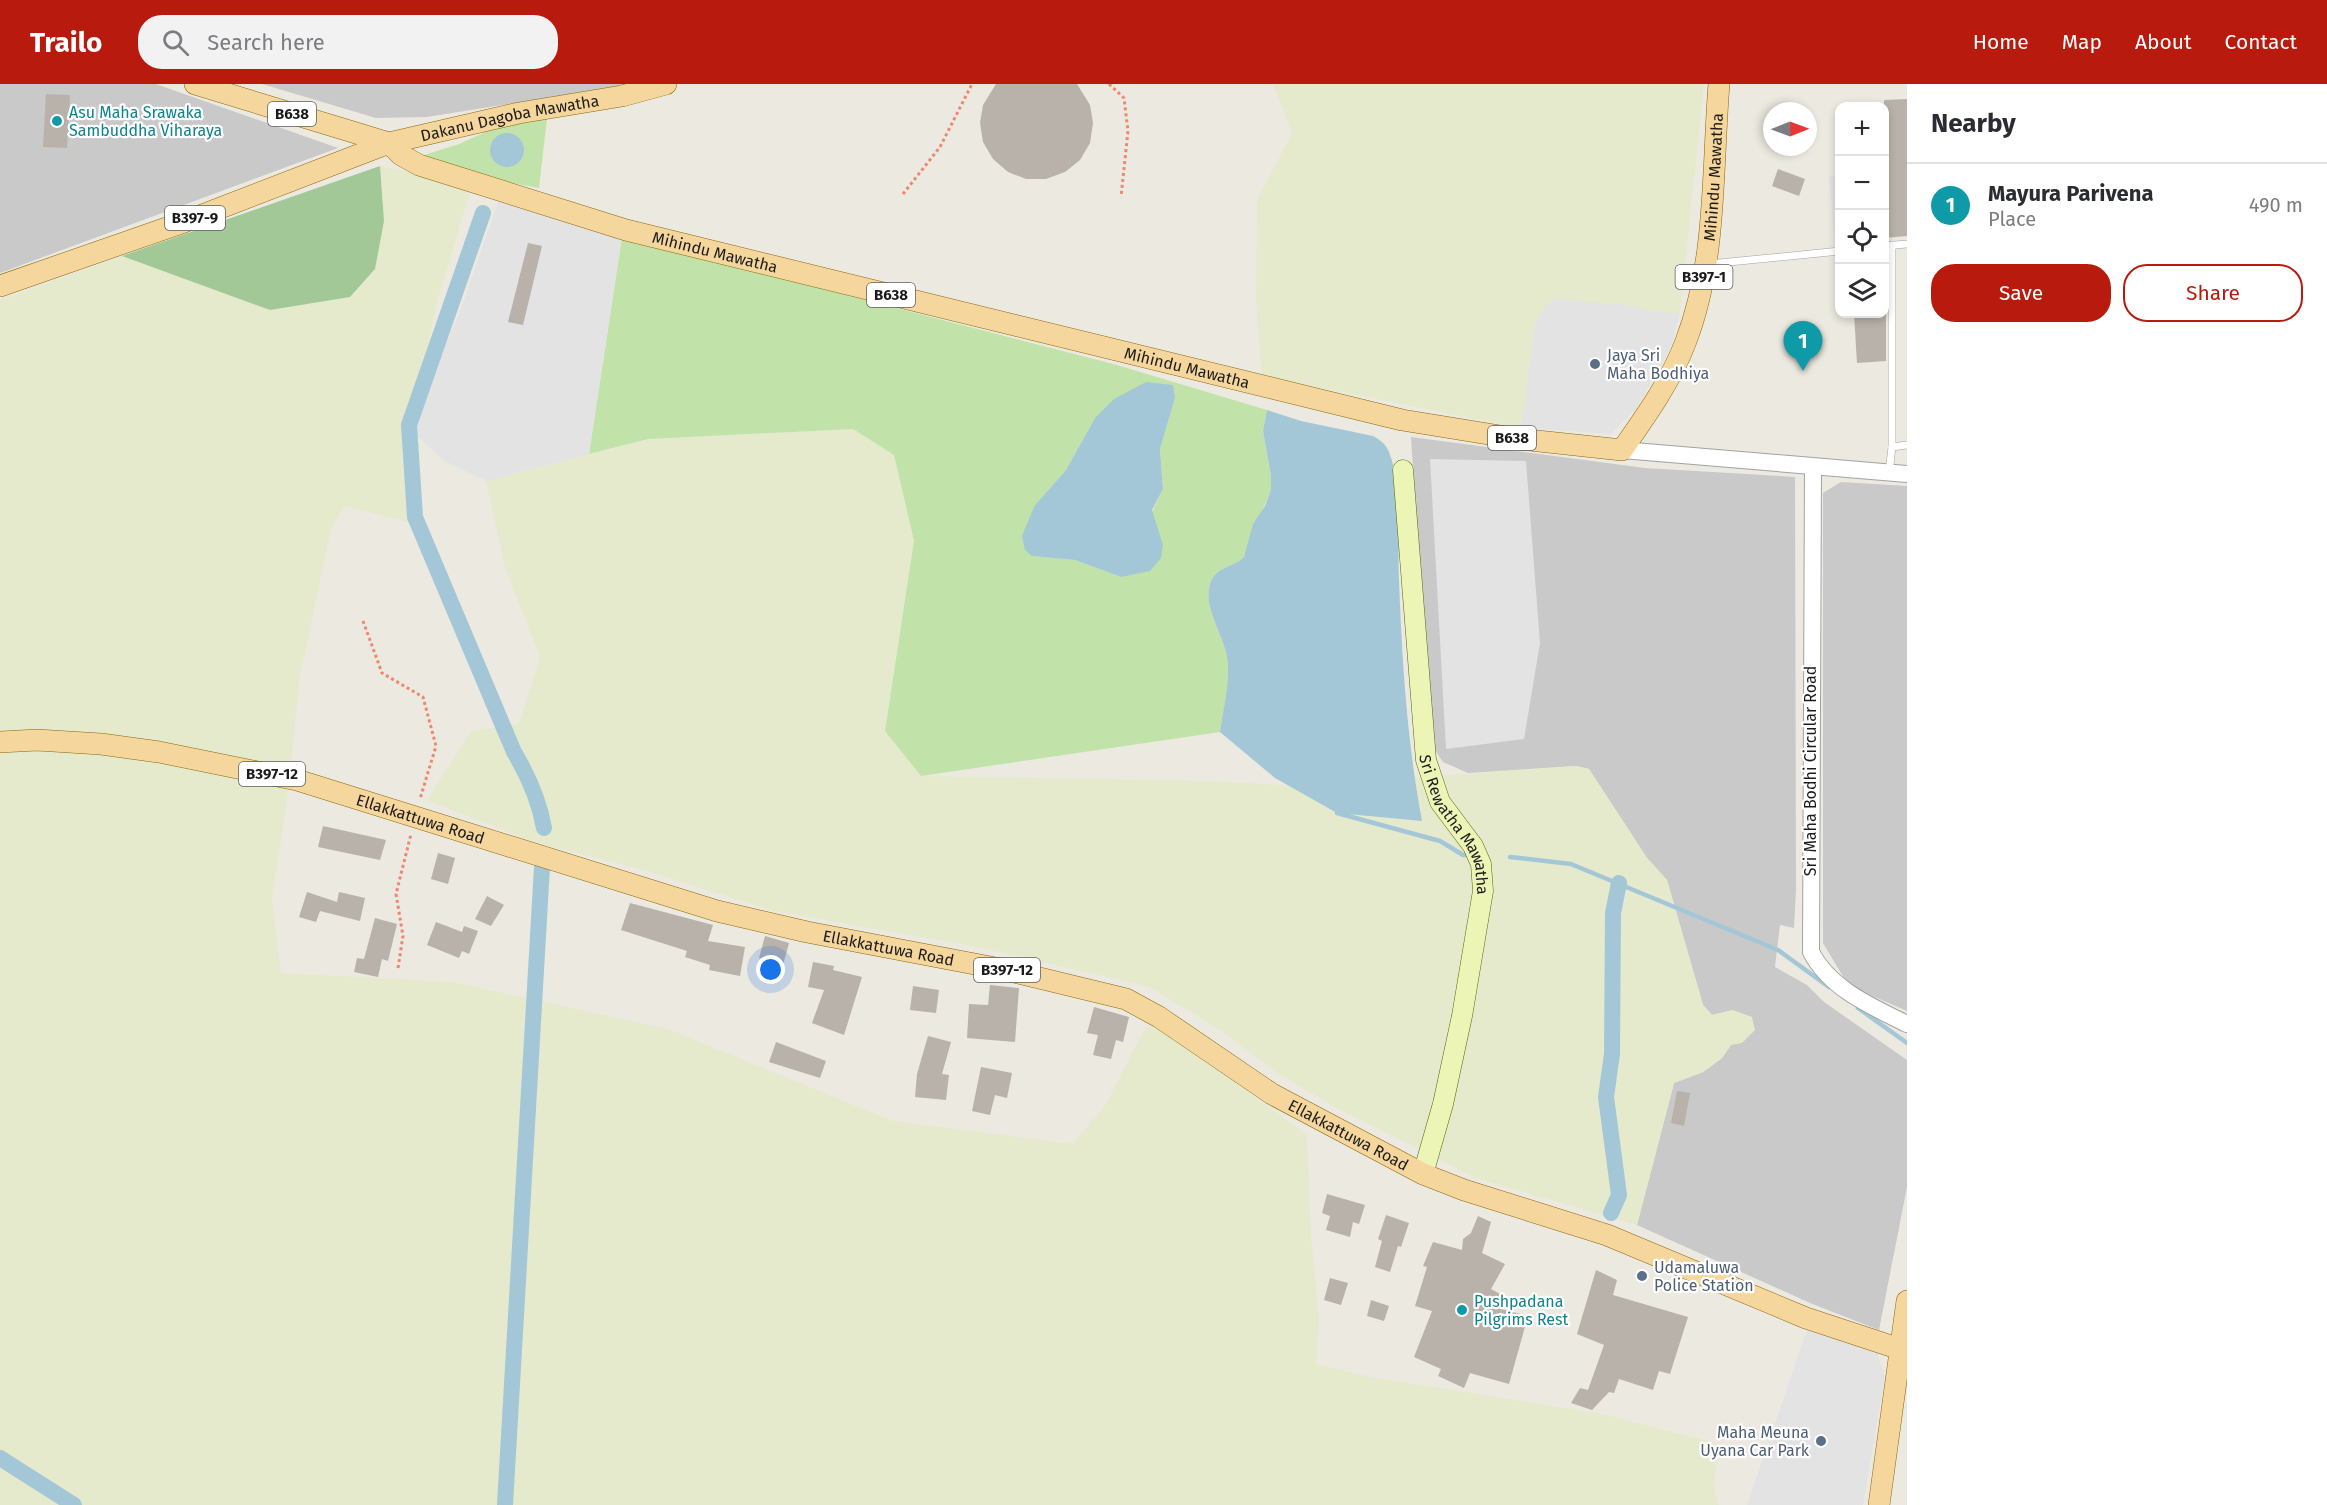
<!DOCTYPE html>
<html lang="en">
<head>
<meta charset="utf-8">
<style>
  :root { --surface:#fff; --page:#f2f2f3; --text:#2b2b33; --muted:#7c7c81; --line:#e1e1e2; --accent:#b81b0d }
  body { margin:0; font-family:"Fira Sans",sans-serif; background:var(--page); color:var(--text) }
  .controls { position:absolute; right:18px; top:18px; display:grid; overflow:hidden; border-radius:12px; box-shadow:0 3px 9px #0003 }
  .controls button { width:54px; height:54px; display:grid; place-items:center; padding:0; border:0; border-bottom:2px solid var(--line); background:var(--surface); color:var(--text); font:30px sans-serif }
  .compass { position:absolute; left:1763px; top:18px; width:54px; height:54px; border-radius:50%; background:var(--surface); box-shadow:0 3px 9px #0003; rotate:89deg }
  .you { position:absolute; left:771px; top:886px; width:21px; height:21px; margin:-15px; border:4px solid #fff; border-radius:50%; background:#1a73e8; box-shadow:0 0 0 9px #1a73e833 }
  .badge { display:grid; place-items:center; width:39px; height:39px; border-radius:50%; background:var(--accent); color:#fff; font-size:20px; font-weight:700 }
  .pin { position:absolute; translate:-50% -50px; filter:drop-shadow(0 2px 3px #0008) }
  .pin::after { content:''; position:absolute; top:32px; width:21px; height:18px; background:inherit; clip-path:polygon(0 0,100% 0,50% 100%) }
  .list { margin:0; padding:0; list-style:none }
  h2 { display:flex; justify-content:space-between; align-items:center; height:78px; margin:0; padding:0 24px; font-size:26px }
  h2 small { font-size:20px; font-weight:400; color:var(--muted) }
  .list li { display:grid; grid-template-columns:39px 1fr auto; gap:18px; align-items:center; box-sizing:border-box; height:84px; padding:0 24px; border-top:2px solid var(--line) }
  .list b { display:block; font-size:22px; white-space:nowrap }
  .list p { margin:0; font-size:20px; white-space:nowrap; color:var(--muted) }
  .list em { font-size:20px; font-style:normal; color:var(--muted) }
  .actions { display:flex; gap:12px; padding:18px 24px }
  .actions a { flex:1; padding:14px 0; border:2px solid var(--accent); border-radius:24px; text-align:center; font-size:21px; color:var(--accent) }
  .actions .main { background:var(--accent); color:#fff }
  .icon { flex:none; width:33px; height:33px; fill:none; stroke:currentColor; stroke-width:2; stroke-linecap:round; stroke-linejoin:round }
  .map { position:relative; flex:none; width:1907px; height:1421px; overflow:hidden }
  header { display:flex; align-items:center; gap:36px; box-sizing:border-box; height:84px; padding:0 30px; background:var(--accent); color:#fff }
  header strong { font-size:28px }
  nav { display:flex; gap:33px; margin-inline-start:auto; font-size:21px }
  .search { width:420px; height:54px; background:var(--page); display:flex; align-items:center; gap:15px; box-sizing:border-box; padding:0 21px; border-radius:24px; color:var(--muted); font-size:22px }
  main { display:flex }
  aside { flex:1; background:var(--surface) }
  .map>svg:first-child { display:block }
  .religious { fill:#c9c9c9 }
  .farmland { fill:#e5eacc }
  .grass { fill:#c1e3a9; fill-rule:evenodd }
  .forest { fill:#a2c898 }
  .parking { fill:#e3e3e3 }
  .water { fill:#a3c7d7 }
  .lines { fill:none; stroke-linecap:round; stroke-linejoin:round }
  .stream { stroke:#a3c7d7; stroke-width:4.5 }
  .canal { stroke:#a3c7d7; stroke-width:16 }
  .building { fill:#b8b2aa }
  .service-casing { stroke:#a2a2a2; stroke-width:8 }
  .tertiary-casing { stroke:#a2a2a2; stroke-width:18 }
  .secondary-casing { stroke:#56670c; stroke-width:21 }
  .primary-casing { stroke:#87680a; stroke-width:22 }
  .path { stroke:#ef866e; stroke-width:3; stroke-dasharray:3 3; stroke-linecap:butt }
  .service { stroke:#fff; stroke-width:7 }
  .tertiary { stroke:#fff; stroke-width:16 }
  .secondary { stroke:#ecf4b6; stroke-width:20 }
  .primary { stroke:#f5d69c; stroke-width:21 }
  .culture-dot { fill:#0f9aa8; stroke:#fff; stroke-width:2 }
  .service-dot { fill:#5c6f8a; stroke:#fff; stroke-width:2 }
  .labels { text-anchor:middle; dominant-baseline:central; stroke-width:4.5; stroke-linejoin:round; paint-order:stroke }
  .shield { fill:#fff; stroke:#5f5f5f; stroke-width:1.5 }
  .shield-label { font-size:15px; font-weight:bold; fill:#1b1b1b }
  .culture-label { font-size:16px; fill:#0d838f; stroke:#fff; text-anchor:start }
  .street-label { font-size:16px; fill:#1b1b1b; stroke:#fff }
  .service-label { font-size:16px; fill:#4e5e75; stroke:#fff; text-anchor:start }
</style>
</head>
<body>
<header>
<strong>Trailo</strong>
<div class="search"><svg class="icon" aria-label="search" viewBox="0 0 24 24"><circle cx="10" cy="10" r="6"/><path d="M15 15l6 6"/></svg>Search here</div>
<nav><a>Home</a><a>Map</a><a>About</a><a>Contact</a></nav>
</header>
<main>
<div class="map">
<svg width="1907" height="1421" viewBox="0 0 1907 1421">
  <rect width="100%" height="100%" fill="#ece9e0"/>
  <!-- religious -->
  <g class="religious">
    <polygon points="0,0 156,0 338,64 0,189"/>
    <polygon points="262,0 632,0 427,33 376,34"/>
    <polygon points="1411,353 1645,384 1795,393 1796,806 1794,844 1780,841 1775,883 1807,901 1824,918 1907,976 1907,1103 1879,1246 1810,1219 1637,1141 1674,999 1703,988 1722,974 1731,961 1733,926 1712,931 1703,921 1667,796 1647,774 1589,685 1576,682 1468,689 1443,678 1435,666 1422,528"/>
    <polygon points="1841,398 1907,402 1907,927 1861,907 1844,894 1823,859 1823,409"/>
  </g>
  <!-- farmland -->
  <g class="farmland">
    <polygon points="1273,0 1704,0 1680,229 1663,229 1627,221 1535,240 1521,344 1262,292 1256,216 1257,116 1292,49"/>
    <polygon points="380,82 425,91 470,108 437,218 410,345 422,416 408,438 345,422 331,444 300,593 286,725 272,813 281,889 453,898 668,945 893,1037 1073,1060 1106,1020 1145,944 1158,942 1307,1051 1311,1151 1319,1236 1316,1280 1371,1293 1603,1330 1719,1360 1714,1403 1719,1421 0,1421 0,216 122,172 270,226 384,137"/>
    <polygon points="853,345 894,371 914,457 885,646 921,692 1210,697 1299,702 1576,682 1589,685 1647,774 1667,796 1703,921 1712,931 1733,926 1752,933 1755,946 1742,959 1731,961 1722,974 1703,988 1674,999 1637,1141 1476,1094 1333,1022 1279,990 1220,946 1150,903 977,863 774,827 647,787 534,758 427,716 471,647 519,640 540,573 505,484 486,397 648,355"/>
  </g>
  <!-- grass -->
  <g class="grass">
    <polygon points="547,34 539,104 501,97 418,73 459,60 501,41"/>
    <path d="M622 153 1117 281 1267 326 1263 347 1271 392V405L1244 473C1234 483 1218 482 1211 497 1202 519 1219 544 1225 565 1233 589 1223 623 1220 648L921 692 885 647 914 457 894 371 853 345 648 355 589 370ZM1175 314 1160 365 1163 405 1121 493 1075 476 1033 472 1035 421 1066 386 1095 334Z"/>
  </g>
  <!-- forest -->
  <polygon class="forest" points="380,82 384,137 375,185 350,213 270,226 122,172"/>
  <!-- parking -->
  <g class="parking">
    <polygon points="1839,91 1840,179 1837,179 1829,92"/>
    <polygon points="499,115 622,153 589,370 486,397 443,376 410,345 461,225"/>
    <polygon points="1555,215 1627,221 1663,229 1680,229 1671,263 1637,324 1611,350 1521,344 1535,240 1544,223"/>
    <polygon points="1430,375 1526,377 1540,559 1524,655 1446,665"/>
    <polygon points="1807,1246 1837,1254 1877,1268 1885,1293 1863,1421 1747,1421"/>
  </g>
  <!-- water -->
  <g class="water">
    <circle cx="507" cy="66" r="17"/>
    <polygon points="1146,298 1173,301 1175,314 1160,365 1163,405 1152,426 1163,461 1161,474 1150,487 1121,493 1075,476 1032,472 1025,466 1022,452 1035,421 1066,386 1095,334 1114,315"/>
    <path d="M1267 326 1301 337 1373 352C1380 356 1386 360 1389 368 1403 403 1397 458 1399 496 1402 576 1407 658 1422 737L1337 729 1275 694 1220 648C1223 623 1233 589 1225 565 1219 544 1202 519 1211 497 1218 482 1234 483 1244 473L1253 440 1265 422 1271 405V392L1263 347Z"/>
  </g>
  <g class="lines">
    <!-- stream -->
    <g class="stream">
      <polyline points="1337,729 1440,757 1463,771 1471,771"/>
      <polyline points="1510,773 1571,780 1778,866 1829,903"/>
      <polyline points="1858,924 1907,959"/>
    </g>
    <!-- canal -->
    <g class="canal">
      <path d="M483 129 409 341 415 433 514 668C529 693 539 716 544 744"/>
      <polyline points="1611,1129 1619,1111 1606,1013 1612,970 1613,829 1619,799"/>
      <polyline points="0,1374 74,1421"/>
      <polyline points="505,1421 542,783"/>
    </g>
  </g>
  <!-- building -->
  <g class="building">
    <polygon points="996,0 1077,0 1090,21 1093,39 1090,59 1080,76 1065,88 1046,95 1026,95 1008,88 993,75 983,58 980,39 983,21"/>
    <polygon points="46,10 70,11 67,64 43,63"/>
    <polygon points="1907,15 1907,152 1884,154 1884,16"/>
    <polygon points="1778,85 1805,95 1799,112 1772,102"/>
    <polygon points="528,159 542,162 523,241 508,238"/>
    <polygon points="1854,230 1886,230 1886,277 1857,279"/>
    <polygon points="323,742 386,756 380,776 318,763"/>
    <polygon points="438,769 455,774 448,800 431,795"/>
    <polygon points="307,808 337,818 339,808 365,814 360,837 320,827 316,838 299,833"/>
    <polygon points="487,812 504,821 491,842 475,835"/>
    <polygon points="630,819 713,841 708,857 745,863 740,892 709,886 710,881 685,873 687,867 621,846"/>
    <polygon points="375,834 397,840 388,877 382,875 378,893 354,888 357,874 364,875"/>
    <polygon points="436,838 462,848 464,842 478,847 469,870 462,867 459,874 427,861"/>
    <polygon points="765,852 789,859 783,881 759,874"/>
    <polygon points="813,878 834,882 833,886 862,893 844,951 812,939 824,906 808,903"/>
    <polygon points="990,901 1019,904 1015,958 967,954 969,920 988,921"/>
    <polygon points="913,902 939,906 936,929 910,926"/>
    <polygon points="1094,923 1129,933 1123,958 1116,956 1111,975 1093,971 1098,951 1087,949"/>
    <polygon points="928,952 951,958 942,990 949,991 946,1016 915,1013 917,990"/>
    <polygon points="776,958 826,977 820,994 769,978"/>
    <polygon points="981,983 1012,989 1007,1014 995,1011 990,1031 972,1027"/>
    <polygon points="1677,1007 1690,1009 1684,1042 1671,1039"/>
    <polygon points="1327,1110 1365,1121 1359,1140 1353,1138 1350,1153 1326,1146 1330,1132 1322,1129"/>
    <polygon points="1386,1131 1409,1139 1401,1163 1398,1162 1390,1188 1375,1183 1382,1157 1378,1155"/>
    <polygon points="1478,1132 1491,1138 1482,1169 1505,1180 1491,1205 1500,1210 1494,1223 1528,1232 1509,1300 1470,1289 1464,1304 1438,1292 1441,1285 1414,1273 1432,1227 1415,1222 1427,1183 1423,1182 1433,1158 1462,1166 1463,1155 1471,1149"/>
    <polygon points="1596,1186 1617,1196 1613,1211 1688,1233 1670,1290 1659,1287 1653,1306 1619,1295 1614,1309 1609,1308 1592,1326 1571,1319 1580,1304 1588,1306 1604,1261 1577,1250"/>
    <polygon points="1330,1194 1348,1199 1341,1221 1324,1216"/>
    <polygon points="1371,1216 1389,1222 1384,1237 1367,1232"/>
  </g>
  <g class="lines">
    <!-- service casing -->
    <g class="service-casing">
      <g id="service">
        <polyline points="1884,162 1907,160"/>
        <polyline points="1709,180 1840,167"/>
        <polyline points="1892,363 1907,361"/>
        <polyline points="1889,389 1892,363 1892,161"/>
      </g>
    </g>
    <!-- tertiary casing -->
    <g class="tertiary-casing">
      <g id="tertiary">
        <polyline points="1622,366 1907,390"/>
        <path d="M1813 383 1811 868C1830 905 1871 922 1907 940"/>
      </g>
    </g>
    <!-- secondary casing -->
    <g class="secondary-casing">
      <g id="secondary">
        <path id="s1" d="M1403 386 1426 676 1440 718 1473 762 1481 780 1483 807 1462 932 1443 1020 1423 1090"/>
      </g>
    </g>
    <!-- primary casing -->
    <g class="primary-casing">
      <g id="primary">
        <path id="s2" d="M195 0 389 59 401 71 419 81 626 146 1402 336 1519 355 1622 366C1646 332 1671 297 1686 257 1717 176 1712 85 1719 0"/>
        <path id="s3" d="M0 202 184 138 389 59 519 29 622 12 666 0"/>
        <path id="s4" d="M0 658 37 656 101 660 159 668 297 696 717 827 807 848 1006 886 1126 915 1159 933 1272 1010 1423 1090 1464 1106 1607 1151 1806 1234 1900 1265"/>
        <polyline points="1879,1421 1907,1217"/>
      </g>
    </g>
    <!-- path -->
    <g class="path">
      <polyline points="1109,0 1124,14 1128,47 1121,113"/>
      <polyline points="903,110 940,63 972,0"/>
      <polyline points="363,537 382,589 423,613 436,662 420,715"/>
      <polyline points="398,884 403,852 396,810 411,750"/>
    </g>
    <!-- service -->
    <use href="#service" class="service"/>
    <!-- tertiary -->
    <use href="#tertiary" class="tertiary"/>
    <!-- secondary -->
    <use href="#secondary" class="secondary"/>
    <!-- primary -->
    <use href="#primary" class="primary"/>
  </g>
  <!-- markers -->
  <g class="culture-dot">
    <circle cx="57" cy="37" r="6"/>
    <circle cx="1462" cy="1226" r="6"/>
  </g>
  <g class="service-dot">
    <circle cx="1595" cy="280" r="6"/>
    <circle cx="1642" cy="1192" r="6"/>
    <circle cx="1821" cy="1357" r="6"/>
  </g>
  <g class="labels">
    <!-- shield labels -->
    <g class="shield">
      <rect x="268" y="18" width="48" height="24" rx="4.5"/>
      <rect x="165" y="122" width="60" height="24" rx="4.5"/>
      <rect x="1675.5" y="181" width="57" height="24" rx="4.5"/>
      <rect x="867" y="199" width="48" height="24" rx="4.5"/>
      <rect x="1488" y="342" width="48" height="24" rx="4.5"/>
      <rect x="239" y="678" width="66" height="24" rx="4.5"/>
      <rect x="974" y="874" width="66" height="24" rx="4.5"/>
    </g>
    <g class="shield-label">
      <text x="292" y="30">B638</text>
      <text x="195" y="134">B397-9</text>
      <text x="1704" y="193">B397-1</text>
      <text x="891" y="211">B638</text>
      <text x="1512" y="354">B638</text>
      <text x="272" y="690">B397-12</text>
      <text x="1007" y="886">B397-12</text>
    </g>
    <!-- culture labels -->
    <g class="culture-label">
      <text x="69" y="28">Asu Maha Srawaka<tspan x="69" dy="18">Sambuddha Viharaya</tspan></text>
      <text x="1474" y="1217">Pushpadana<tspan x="1474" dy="18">Pilgrims Rest</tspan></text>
    </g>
    <!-- street labels -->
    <g class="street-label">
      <text stroke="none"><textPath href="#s3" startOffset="538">Dakanu Dagoba Mawatha</textPath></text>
      <text stroke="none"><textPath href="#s2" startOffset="1772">Mihindu Mawatha</textPath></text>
      <text stroke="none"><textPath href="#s2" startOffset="549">Mihindu Mawatha</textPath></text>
      <text stroke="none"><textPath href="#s2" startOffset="1035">Mihindu Mawatha</textPath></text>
      <text transform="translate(1810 687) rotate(-90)">Sri Maha Bodhi Circular Road</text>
      <text stroke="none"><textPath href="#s4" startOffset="430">Ellakkattuwa Road</textPath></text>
      <text stroke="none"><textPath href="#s1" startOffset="363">Sri Rewatha Mawatha</textPath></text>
      <text stroke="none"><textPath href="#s4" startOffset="916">Ellakkattuwa Road</textPath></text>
      <text stroke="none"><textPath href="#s4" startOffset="1420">Ellakkattuwa Road</textPath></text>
    </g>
    <!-- service labels -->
    <g class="service-label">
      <text x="1607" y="271">Jaya Sri<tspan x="1607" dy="18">Maha Bodhiya</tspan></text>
      <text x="1654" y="1183">Udamaluwa<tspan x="1654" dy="18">Police Station</tspan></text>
      <text x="1809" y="1348" text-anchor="end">Maha Meuna<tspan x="1809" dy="18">Uyana Car Park</tspan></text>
    </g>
  </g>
</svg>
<div class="controls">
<button>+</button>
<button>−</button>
<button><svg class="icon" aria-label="locate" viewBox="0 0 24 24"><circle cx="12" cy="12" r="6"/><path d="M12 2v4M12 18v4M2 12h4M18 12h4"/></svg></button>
<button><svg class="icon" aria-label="layers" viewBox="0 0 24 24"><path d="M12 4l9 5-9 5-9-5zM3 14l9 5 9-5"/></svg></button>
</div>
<svg class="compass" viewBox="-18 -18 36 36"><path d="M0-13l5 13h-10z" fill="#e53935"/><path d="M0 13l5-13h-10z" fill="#7c7c81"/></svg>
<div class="you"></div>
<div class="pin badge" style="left:1803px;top:287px;background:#0f9aa8">1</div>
</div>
<aside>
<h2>Nearby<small></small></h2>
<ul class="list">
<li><span class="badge" style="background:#0f9aa8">1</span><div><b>Mayura Parivena</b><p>Place</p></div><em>490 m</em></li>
</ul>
<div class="actions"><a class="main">Save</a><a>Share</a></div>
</aside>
</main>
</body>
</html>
